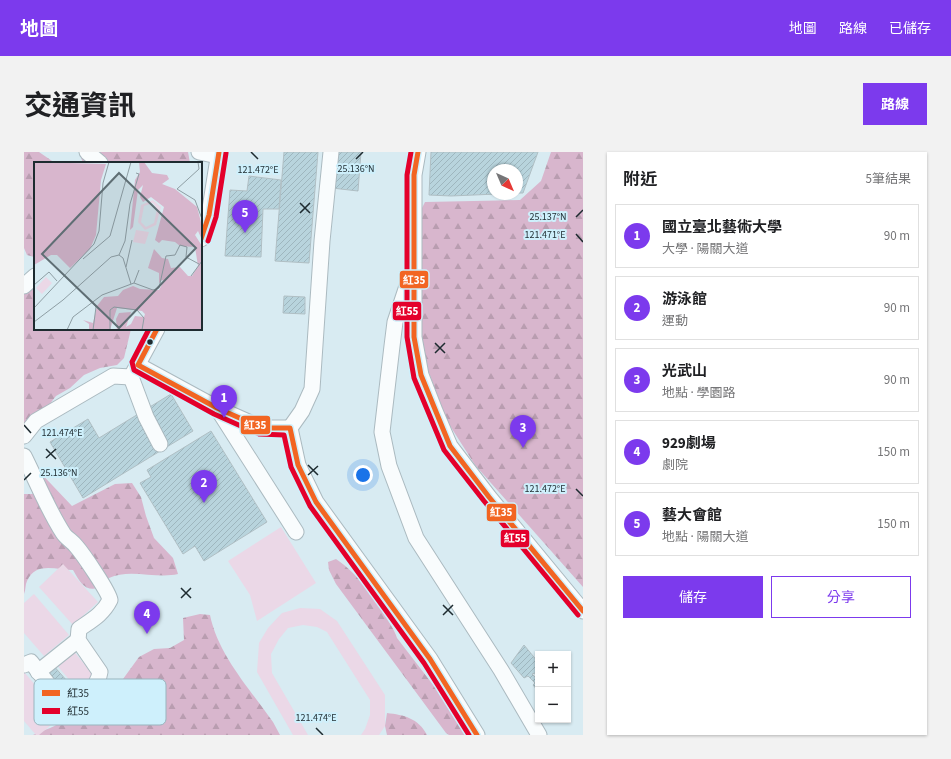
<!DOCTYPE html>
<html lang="zh-TW">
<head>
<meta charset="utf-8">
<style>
  :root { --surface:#fff; --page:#f2f2f2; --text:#202124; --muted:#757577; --line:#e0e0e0; --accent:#7c3aed }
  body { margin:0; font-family:"Source Sans 3","Noto Sans TC",sans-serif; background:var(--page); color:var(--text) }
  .controls { position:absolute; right:12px; bottom:12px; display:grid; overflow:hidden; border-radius:0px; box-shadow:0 1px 3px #0004 }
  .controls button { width:36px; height:36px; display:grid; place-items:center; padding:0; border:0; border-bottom:1px solid var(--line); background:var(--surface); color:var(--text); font:20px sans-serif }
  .compass { position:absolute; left:463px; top:12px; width:36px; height:36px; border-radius:50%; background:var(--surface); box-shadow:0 1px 3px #0004; rotate:136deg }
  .you { position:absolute; left:339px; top:323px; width:14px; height:14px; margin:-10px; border:3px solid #fff; border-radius:50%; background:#1a73e8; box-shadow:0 0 0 6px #1a73e833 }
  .badge { display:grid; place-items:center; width:26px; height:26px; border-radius:50%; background:var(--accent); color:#fff; font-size:13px; font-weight:700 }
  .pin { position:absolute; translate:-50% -33px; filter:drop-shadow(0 1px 2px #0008) }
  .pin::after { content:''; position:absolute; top:21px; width:14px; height:12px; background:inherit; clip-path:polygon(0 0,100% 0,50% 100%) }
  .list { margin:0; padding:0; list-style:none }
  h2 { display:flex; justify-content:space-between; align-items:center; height:52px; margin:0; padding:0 16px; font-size:17px }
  h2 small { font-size:13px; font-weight:400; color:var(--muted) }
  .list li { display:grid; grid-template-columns:26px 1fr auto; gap:12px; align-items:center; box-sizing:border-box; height:64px; margin:0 8px 8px; padding:0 8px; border:1px solid var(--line); border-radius:0px }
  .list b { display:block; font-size:15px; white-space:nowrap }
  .list p { margin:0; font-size:13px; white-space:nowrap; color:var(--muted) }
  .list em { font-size:13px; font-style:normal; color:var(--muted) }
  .actions { display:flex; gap:8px; padding:12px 16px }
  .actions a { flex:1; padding:9px 0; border:1px solid var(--accent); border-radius:0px; text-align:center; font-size:14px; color:var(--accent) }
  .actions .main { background:var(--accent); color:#fff }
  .map { position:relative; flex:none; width:559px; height:583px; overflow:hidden; border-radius:0px }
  header { display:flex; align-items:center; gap:24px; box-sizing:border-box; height:56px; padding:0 20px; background:var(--accent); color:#fff }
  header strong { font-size:19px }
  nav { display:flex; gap:22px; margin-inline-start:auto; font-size:14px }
  .intro { display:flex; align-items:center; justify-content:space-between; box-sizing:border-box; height:96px; padding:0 24px }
  h1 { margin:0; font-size:28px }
  .button { padding:10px 18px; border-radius:0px; background:var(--accent); color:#fff; font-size:14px; font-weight:700 }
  main { display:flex; gap:24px; padding:0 24px }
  aside { flex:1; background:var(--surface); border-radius:0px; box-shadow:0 1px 3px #0004 }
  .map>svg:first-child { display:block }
  .forest { fill:url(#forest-firs) }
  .garden { fill:#ebd8e7 }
  .building { fill:url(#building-hatch); stroke:#b0bfc4 }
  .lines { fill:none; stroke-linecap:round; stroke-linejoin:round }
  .minor-casing { stroke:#abbac0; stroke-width:17 }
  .minor { stroke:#f9fcfd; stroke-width:15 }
  .bus-1-casing { stroke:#cef0fc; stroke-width:8 }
  .bus-2-casing { stroke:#cef0fc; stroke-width:8 }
  .bus-1 { stroke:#f26522; stroke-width:5 }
  .bus-2 { stroke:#e4002b; stroke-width:5 }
  .ticks { fill:none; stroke:#1e2b30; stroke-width:1.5 }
  .bus-dot { fill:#1e2b30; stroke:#cef0fc; stroke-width:1.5 }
  .inset-road { fill:none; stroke:#8e9ea4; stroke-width:1 }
  .view { fill:#5f6e74; fill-opacity:0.15; stroke:#5f6e74; stroke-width:2 }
  .inset-edge { fill:none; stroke:#1e2b30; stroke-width:2 }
  .key { fill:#cef0fc; stroke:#99b5bf; stroke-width:1 }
  .key-label { font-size:11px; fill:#1e2b30 }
  .ticks-label { font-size:10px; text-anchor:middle; fill:#1e2b30; stroke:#cef0fc; stroke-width:4; stroke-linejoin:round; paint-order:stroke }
  .line-badge { stroke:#cef0fc; stroke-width:1.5 }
  .badge-label { font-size:11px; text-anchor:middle; font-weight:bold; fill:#fff }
</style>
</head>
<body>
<header>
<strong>地圖</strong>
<nav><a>地圖</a><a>路線</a><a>已儲存</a></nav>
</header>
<div class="intro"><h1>交通資訊</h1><a class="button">路線</a></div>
<main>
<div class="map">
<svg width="559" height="583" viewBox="0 0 559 583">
  <defs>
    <pattern id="forest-firs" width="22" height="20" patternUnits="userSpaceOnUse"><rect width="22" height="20" fill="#d8b6cd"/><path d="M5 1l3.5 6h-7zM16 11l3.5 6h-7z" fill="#b99db0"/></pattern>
    <pattern id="building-hatch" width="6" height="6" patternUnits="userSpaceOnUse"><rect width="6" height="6" fill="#b8d4dd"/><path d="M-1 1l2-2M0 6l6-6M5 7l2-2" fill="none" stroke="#9eb6be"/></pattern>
  </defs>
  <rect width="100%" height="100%" fill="#d8ebf2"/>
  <!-- forest -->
  <g class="forest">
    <polygon points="0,0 15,0 31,11 11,11 10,105 3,103 0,96"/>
    <polygon points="55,0 164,0 166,11 59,11"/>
    <polygon points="527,0 559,0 559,435 451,313 423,269 395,194 392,68 401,50 496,48 517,29"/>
    <polygon points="11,120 11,177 107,177 100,206 93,213 76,216 60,223 46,236 32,244 21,258 0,273 0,129"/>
    <path d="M10 314 48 354 91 332 108 331 117 345 122 364 130 386 149 406 154 422C132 427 105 416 85 426L82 433C63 442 58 434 49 418 32 418 12 409 3 429 1 433 2 437 0 442V342H8L14 338Z"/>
    <path d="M312 407C335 423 347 441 361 464 366 472 370 477 373 486L433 564 444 583H425L422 581 312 432 305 418 304 410Z"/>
    <path d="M176 462 186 463C194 503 226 537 249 570L256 583H9C19 578 34 575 41 566 49 556 49 537 60 531 68 527 76 531 84 530 89 530 94 528 99 527L115 505 130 497 146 496 160 488 159 466Z"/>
    <path d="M363 561C380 563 394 566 403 583H363L361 574Z"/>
  </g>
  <!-- garden -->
  <g class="garden">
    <polygon points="257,375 292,431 233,469 226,443 204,409"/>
    <polygon points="39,412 74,450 49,473 15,435"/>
    <polygon points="10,442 45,483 20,504 0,481 0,451"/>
    <polygon points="276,456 296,457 313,469 361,543 361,574 355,583 337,583 341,577 346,563 346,548 303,480 293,475 279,473 264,476 255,487 247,502 248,521 284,583 269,583 233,520 235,491 244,476 258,461"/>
    <polygon points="48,497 70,524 54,538 31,511"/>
    <polygon points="0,520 38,564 15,583 12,583 0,569"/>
  </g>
  <!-- building -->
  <g class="building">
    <polygon points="260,0 294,0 285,111 251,109"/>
    <polygon points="311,0 337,0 334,39 308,36"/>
    <polygon points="407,0 514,0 499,41 493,41 493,18 469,18 469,42 473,42 427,44 405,43"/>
    <polygon points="225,24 257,28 255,57 239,57 237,105 201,104 206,38 223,39"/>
    <polygon points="260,144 281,145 281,162 259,161"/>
    <polygon points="147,242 169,279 59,346 26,290 64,267 75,286"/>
    <polygon points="187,279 243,370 180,409 171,394 159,402 116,331 127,325 123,318"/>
    <polygon points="500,493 514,510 514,520 508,522 514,528 514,539 509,533 511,531 504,524 500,526 487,511"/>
    <polygon points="28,512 51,538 42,546 19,520"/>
  </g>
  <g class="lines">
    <!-- minor casing -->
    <g class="minor-casing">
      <g id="minor">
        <polyline points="63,0 76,11"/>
        <polyline points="175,0 194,4"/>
        <polyline points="394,0 390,23 390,185 397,223 411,259 426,294 465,345 559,459"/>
        <polyline points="177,87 185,63 195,0"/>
        <polyline points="387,129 383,134 371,170 368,194 358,280 365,314 392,386 477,518 515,583"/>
        <polyline points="0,134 11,124"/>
        <polyline points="133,177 107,225 122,265 136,292"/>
        <polyline points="114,213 193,256 238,276 266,276"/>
        <polyline points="193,256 272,380"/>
        <polyline points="266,276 274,313 292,350 406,507 453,583"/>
        <polyline points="266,276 278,259 288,237 298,89 307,0"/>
        <polyline points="0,284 12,269 89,224 107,225"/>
        <path d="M0 304C13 330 23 356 39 381 42 386 48 389 52 394 59 402 85 440 86 448 79 462 68 468 55 477L54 488 76 520C74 535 59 547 45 553L39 551 7 510 0 513"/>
        <polyline points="14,520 54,488"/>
      </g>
    </g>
    <!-- minor -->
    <use href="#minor" class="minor"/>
    <!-- bus-1 casing -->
    <g class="bus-1-casing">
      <g id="bus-1">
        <polyline points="394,0 390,23 390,185 397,223 426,294 465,345 559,459"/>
        <polyline points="177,87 185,63 195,0"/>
        <polyline points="133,177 114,213 193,256 238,276 266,276 274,313 292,350 406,507 453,583"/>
      </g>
    </g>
    <!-- bus-2 casing -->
    <g class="bus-2-casing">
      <g id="bus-2">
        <polyline points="387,0 383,23 383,185 390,226 420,298 460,349 554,463"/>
        <polyline points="184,89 192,65 202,1"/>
        <polyline points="125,177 108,210 110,218 190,262 235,282 260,283 267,315 286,354 400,511 445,583"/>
      </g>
    </g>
    <!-- bus-1 -->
    <use href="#bus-1" class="bus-1"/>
    <!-- bus-2 -->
    <use href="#bus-2" class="bus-2"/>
  </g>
  <!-- ticks -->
  <path class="ticks" d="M227 0 234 7M332 7 339 0M276 51 286 61M276 61 286 51M552 65 559 58M552 82 559 90M411 191 421 201M411 201 421 191M0 273 7 281M22 297 32 307M22 306 32 297M284 313 294 323M284 323 294 314M0 328 7 321M552 337 559 344M157 436 167 446M157 446 167 436M419 453 429 463M419 463 429 453M292 576 299 583"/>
  <!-- markers -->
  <circle class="bus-dot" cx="126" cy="190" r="3.5"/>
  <!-- overview -->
  <g transform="translate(10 10)">
    <rect width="168" height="168" fill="#d8ebf2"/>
    <path d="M0 0 72 2 67 18 62 73 56 87 36 106 23 93H17L0 103ZM105 0H110L118 11 133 13 135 17 128 22 141 27 163 45 168 64V78L164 69 161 73 168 84V168H83L82 157 85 151 97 150 92 165 97 162 101 154 110 155 111 152 108 149 83 146 76 168H55V162L49 158 59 161 63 144 70 135 84 134 89 128 99 124 106 127 125 128 130 119 128 118 125 121V111L114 106 120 87 128 96 134 97 137 106 146 105 154 114H158L164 104 161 85 146 84 141 80 128 78 125 81 121 78 130 45 117 35 109 40 106 35 109 23 104 28 99 65 96 68 101 18 106 10Z" fill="#d8b6cd"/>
    <path d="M119 38 127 45 122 63 111 68 104 60 107 43ZM119 41 123 47 120 61 112 65 107 60 110 44ZM102 68 115 70 111 82 99 80ZM12 115 18 121 8 132 2 126Z" fill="#ebd8e7" fill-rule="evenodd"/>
    <path class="inset-road" d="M144 0H160M164 0 165 7 143 27 161 38 168 57M85 93 91 79 96 42 105 12 102 11M85 93 89 96 97 122M49 97 76 74 97 0M92 105 98 78M157 114 168 99M100 121 119 128 125 126 132 94 141 93 146 83 153 85 152 95 165 102M0 123 15 110 23 119M58 140 62 145 59 168M0 146 60 82 65 69 69 21 75 0M0 160 29 138 77 95 85 93M33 168 39 155 68 133 100 121 105 108M76 168V148L80 145 103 148 110 156 108 168"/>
    <path class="view" d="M85 11 162 86 85 166 8 92Z"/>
    <rect width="168" height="168" class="inset-edge"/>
  </g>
  <!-- legend -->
  <rect x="10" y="527" width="132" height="46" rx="6" class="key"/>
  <rect x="18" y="538" width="18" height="6" fill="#f26522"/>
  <rect x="18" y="556" width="18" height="6" fill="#e4002b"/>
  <g class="key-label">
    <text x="43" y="545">紅35</text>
    <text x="43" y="563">紅55</text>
  </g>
  <g class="ticks-label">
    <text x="332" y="20">25.136°N</text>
    <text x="234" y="21">121.472°E</text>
    <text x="524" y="68">25.137°N</text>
    <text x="521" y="86">121.471°E</text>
    <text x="38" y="284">121.474°E</text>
    <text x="35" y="324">25.136°N</text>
    <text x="521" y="340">121.472°E</text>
    <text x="292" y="569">121.474°E</text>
  </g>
  <g class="line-badge">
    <rect x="375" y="118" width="30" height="19" rx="4" fill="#f26522"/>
    <rect x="368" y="149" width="30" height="20" rx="4" fill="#e4002b"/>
    <rect x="216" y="263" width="31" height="20" rx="4" fill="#f26522"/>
    <rect x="462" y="351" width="31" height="19" rx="4" fill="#f26522"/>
    <rect x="476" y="377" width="30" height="19" rx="4" fill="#e4002b"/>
  </g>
  <g class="badge-label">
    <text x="390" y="132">紅35</text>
    <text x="383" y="163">紅55</text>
    <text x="231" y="277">紅35</text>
    <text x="477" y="364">紅35</text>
    <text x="491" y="390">紅55</text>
  </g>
</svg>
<div class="controls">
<button>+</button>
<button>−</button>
</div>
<svg class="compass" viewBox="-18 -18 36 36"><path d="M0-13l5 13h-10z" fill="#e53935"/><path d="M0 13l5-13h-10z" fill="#757577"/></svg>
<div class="you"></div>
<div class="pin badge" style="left:200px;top:266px">1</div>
<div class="pin badge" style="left:180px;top:351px">2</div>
<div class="pin badge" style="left:499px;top:296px">3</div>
<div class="pin badge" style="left:123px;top:482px">4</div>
<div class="pin badge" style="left:221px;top:81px">5</div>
</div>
<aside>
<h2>附近<small>5筆結果</small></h2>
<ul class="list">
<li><span class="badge">1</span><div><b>國立臺北藝術大學</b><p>大學 · 陽關大道</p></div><em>90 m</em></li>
<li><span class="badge">2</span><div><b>游泳館</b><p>運動</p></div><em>90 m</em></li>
<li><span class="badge">3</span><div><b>光武山</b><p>地點 · 學園路</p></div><em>90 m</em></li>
<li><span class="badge">4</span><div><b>929劇場</b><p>劇院</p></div><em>150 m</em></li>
<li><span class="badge">5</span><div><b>藝大會館</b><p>地點 · 陽關大道</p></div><em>150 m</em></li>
</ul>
<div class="actions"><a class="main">儲存</a><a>分享</a></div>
</aside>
</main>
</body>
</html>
